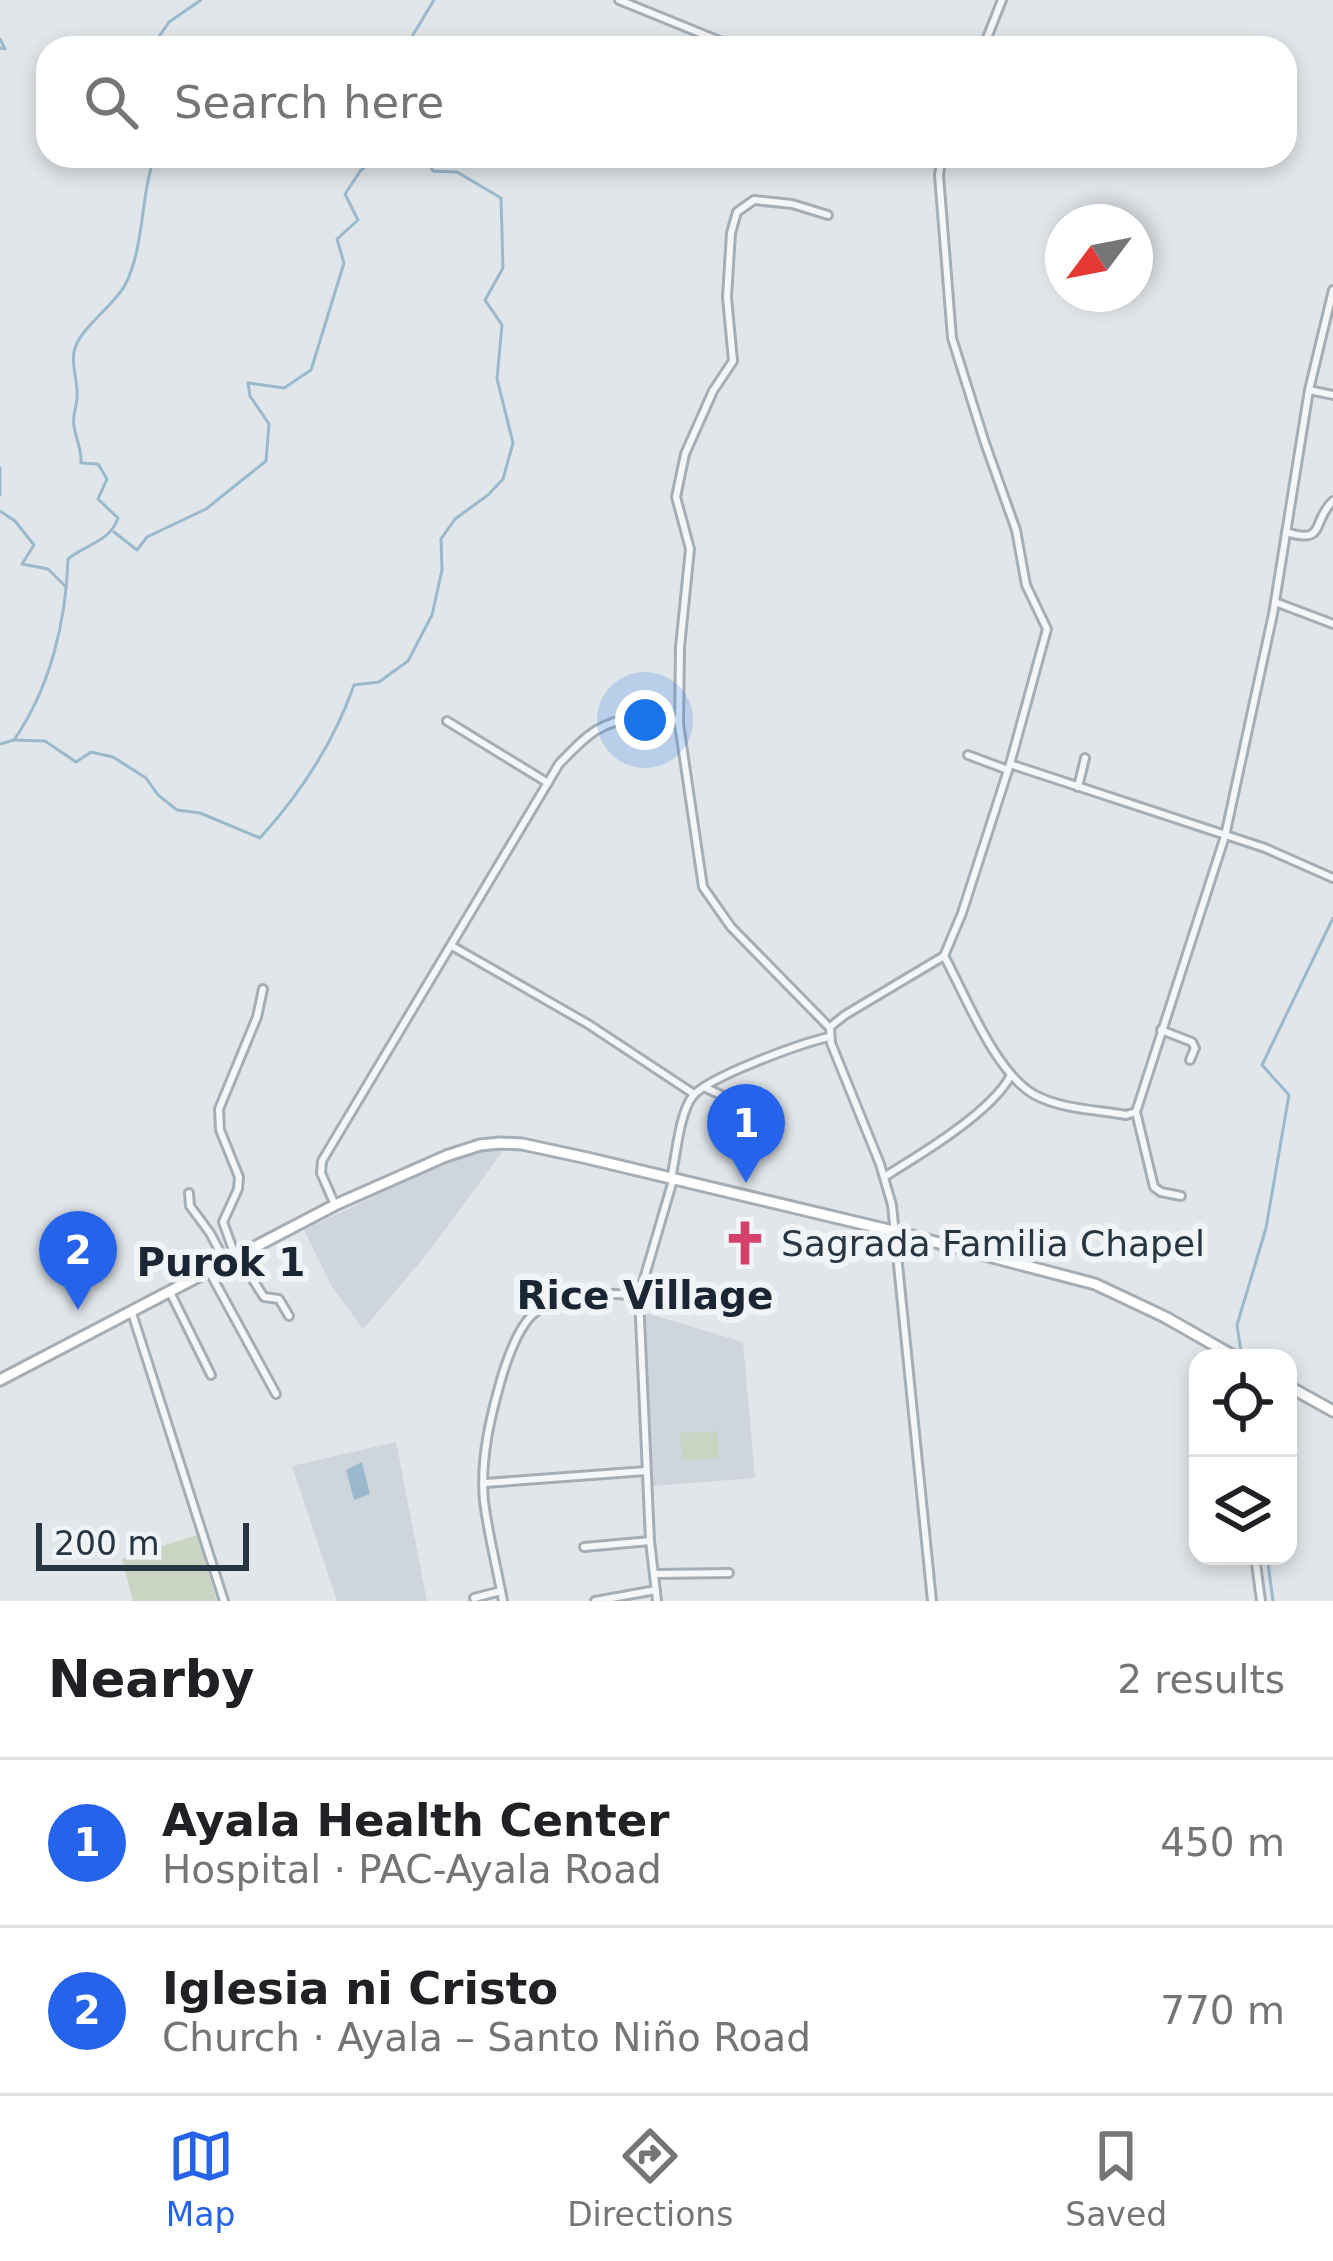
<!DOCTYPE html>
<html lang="en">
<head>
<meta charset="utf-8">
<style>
  :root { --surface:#fff; --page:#f6f6f6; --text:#202124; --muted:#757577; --line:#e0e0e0; --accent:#2563eb }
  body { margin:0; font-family:"DejaVu Sans",sans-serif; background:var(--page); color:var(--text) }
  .controls { position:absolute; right:36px; bottom:36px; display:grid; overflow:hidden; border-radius:24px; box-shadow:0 6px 18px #0003 }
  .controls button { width:108px; height:108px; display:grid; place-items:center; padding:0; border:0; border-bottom:3px solid var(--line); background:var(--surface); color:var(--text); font:60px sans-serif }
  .compass { position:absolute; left:1045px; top:204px; width:108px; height:108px; border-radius:50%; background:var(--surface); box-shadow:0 6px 18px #0003; rotate:238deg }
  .scale { position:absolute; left:36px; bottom:30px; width:213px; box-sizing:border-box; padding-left:12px; border:6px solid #283643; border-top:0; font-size:33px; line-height:42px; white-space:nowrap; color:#283643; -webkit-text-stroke:9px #f1f4f7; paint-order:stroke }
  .you { position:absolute; left:645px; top:720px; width:42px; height:42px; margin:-30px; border:9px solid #fff; border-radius:50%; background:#1a73e8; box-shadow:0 0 0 18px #1a73e833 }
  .badge { display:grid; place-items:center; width:78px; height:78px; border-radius:50%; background:var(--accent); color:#fff; font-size:39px; font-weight:700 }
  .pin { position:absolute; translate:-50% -99px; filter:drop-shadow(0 3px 6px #0008) }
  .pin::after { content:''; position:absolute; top:63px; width:42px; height:36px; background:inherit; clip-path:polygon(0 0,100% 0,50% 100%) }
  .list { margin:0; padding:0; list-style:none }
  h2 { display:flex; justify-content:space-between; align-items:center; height:156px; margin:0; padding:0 48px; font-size:51px }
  h2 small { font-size:39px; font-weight:400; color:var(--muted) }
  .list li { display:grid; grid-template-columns:78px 1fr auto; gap:36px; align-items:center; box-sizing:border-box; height:168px; padding:0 48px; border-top:3px solid var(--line) }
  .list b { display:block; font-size:45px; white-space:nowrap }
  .list p { margin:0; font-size:39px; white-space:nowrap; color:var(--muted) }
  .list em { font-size:39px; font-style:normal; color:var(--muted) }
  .icon { flex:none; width:66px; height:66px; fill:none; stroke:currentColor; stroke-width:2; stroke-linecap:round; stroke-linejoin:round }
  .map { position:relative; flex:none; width:1333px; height:1601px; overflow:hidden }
  .search { position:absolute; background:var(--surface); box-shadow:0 6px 18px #0003; left:36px; right:36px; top:36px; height:132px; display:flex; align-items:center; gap:30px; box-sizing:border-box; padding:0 42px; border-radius:36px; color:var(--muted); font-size:45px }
  .sheet { height:492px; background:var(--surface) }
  nav { display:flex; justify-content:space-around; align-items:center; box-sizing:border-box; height:168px; border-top:3px solid var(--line); background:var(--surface); font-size:33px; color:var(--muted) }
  nav a { display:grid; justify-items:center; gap:6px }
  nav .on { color:var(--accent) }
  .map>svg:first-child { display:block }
  .built { fill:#cfd5dc }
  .green { fill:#c9d5c2 }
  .water { fill:#9ab9cc }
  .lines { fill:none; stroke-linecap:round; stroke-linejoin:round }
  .stream { stroke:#9ab9cc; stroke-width:3 }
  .street-casing { stroke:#a6aeb5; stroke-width:12 }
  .secondary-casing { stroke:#a6aeb5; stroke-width:15 }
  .street { stroke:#f4f6f8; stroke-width:6 }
  .secondary { stroke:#fff; stroke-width:9 }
  .labels { text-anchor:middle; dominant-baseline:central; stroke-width:12; stroke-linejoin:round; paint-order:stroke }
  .poi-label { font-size:36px; fill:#283643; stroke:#f1f4f7; text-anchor:start }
  .neighbourhood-label { font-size:39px; font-weight:bold; fill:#1b2634; stroke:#f1f4f7 }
</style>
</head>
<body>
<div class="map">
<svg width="1333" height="1601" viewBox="0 0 1333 1601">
  <rect width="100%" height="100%" fill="#e1e6ea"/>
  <!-- built -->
  <g class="built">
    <polygon points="505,1148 427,1254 363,1329 332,1287 304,1230 469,1151"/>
    <polygon points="646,1313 743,1342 755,1478 653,1486"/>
    <polygon points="396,1442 427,1601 337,1601 292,1466"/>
  </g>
  <!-- green -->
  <g class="green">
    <polygon points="717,1431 719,1458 682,1461 680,1433"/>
    <polygon points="197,1535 217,1601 133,1601 122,1559"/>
  </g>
  <!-- water -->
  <polygon class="water" points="362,1462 370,1494 354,1500 346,1470"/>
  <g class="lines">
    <!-- stream -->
    <g class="stream">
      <polyline points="0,39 5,49 0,48"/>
      <polyline points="151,48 169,22 201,0"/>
      <polyline points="405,48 434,0"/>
      <polyline points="0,468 0,495"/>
      <polyline points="0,511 15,521 34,545 22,564 48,569 66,587"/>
      <polyline points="114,532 137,550 147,537 206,509 266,461 269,424 250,396 248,383 284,388 311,370 344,263 337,239 358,220 345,194 361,170 378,156"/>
      <path d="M14 740 45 741 76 762 91 752 113 757 146 778 158 795 177 810 200 813 260 838C300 794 334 742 354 685L379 682 408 661 432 615 442 570 441 539 455 519 488 495 503 479 513 443 497 379 502 325 485 300 503 268 501 198 457 172 433 171 425 156"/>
      <path d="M0 744 14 740C50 688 66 622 68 559 86 544 110 542 118 518L98 499 107 479 98 464 81 463C82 449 76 440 74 426 72 416 76 409 77 399 79 384 71 367 74 352 78 329 114 306 125 285 145 247 140 195 155 156"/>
      <polyline points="1242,1358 1237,1325 1266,1228 1289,1095 1262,1065 1333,918"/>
      <polyline points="1267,1556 1273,1601"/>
    </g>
    <!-- street casing -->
    <g class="street-casing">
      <g id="street">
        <polyline points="619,0 737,48"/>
        <polyline points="983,48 1002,0"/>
        <polyline points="942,156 939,175 952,338 985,443 1016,530 1026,585 1047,629 1010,764"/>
        <polyline points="828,215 792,204 754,200 737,212 731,233 727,297 733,361 713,391 685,454 676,497 690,549 680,647 679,724 703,887 731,927 829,1027"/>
        <polyline points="1309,390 1333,395"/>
        <path d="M1286 532C1327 545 1311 521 1333 501"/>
        <polyline points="1275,602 1333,624"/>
        <polyline points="447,721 548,783"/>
        <polyline points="968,755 1008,770"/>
        <polyline points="1078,787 1085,758"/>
        <polyline points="452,946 588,1024 694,1094"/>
        <path d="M944 956C966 996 995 1073 1035 1095 1061 1109 1098 1110 1126 1115L1136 1112 1225 836 1273 614 1309 390 1333 290"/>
        <polyline points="263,989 257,1017 219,1109 220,1130 239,1177 238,1189 223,1222 232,1247 264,1297 279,1299 289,1316"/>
        <polyline points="1161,1030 1192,1042 1195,1048 1190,1060"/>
        <polyline points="704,1087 755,1111"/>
        <polyline points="1136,1112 1154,1187 1161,1192 1181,1196"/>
        <path d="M884 1177C920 1155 992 1112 1011 1075"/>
        <path d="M671 1179C676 1157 679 1115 692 1097 707 1077 802 1043 829 1037"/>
        <polyline points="189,1193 190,1206 210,1233 226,1263"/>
        <path d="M335 1205 321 1173 322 1161 559 764C586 736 599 721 640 717 654 716 665 712 677 721"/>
        <polyline points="209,1271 276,1394"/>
        <polyline points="170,1292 211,1375"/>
        <polyline points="132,1313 224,1601"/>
        <polyline points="485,1483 646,1471"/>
        <polyline points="584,1547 650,1541"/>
        <polyline points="1255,1556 1261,1601"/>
        <polyline points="654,1574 729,1573"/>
        <polyline points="474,1598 501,1591"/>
        <path d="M503 1601C497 1568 488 1534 484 1501 480 1457 491 1414 503 1373 509 1354 518 1329 532 1315 558 1291 606 1292 639 1296"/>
        <polyline points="595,1601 656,1590"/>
        <polyline points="657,1601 650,1541 639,1296 673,1180"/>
        <polyline points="932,1601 892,1205 880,1164 831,1043 830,1027 845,1015 944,956 962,913 1010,764 1265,848 1333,878"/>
      </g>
    </g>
    <!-- secondary casing -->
    <g class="secondary-casing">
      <g id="secondary">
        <polyline points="0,1380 335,1205 446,1156 480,1145 500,1143 522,1144 587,1158 897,1232 1095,1284 1165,1317 1237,1358"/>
        <polyline points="1288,1386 1333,1411"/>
      </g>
    </g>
    <!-- street -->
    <use href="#street" class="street"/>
    <!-- secondary -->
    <use href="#secondary" class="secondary"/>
  </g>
  <!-- icons -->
  <defs>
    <g id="church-bare" transform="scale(3.6)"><path d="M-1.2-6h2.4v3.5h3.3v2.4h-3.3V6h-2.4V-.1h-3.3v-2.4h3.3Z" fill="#d4416b" stroke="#f1f4f7" stroke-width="2.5" paint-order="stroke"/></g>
  </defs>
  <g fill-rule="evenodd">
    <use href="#church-bare" x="745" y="1243"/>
  </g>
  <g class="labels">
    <!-- poi labels -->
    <g class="poi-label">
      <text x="781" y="1243">Sagrada Familia Chapel</text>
    </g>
    <!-- neighbourhood labels -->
    <g class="neighbourhood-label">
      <text x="221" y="1262">Purok 1</text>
      <text x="645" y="1295">Rice Village</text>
    </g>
  </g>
</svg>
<div class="controls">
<button><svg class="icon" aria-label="locate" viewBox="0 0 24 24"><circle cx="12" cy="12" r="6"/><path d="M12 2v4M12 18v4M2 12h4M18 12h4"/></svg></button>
<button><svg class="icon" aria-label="layers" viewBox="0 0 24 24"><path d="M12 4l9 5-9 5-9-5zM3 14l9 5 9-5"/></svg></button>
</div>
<svg class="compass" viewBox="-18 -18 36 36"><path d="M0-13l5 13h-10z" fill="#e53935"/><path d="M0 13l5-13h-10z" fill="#757577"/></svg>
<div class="scale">200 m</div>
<div class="you"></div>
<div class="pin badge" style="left:746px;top:1183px">1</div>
<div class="pin badge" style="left:78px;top:1310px">2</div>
<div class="search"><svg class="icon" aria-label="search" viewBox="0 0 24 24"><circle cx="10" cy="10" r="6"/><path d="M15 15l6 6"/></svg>Search here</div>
</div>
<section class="sheet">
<h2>Nearby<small>2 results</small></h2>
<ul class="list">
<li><span class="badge">1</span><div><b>Ayala Health Center</b><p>Hospital · PAC-Ayala Road</p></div><em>450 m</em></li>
<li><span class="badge">2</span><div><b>Iglesia ni Cristo</b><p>Church · Ayala – Santo Niño Road</p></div><em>770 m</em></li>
</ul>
</section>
<nav>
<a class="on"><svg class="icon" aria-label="map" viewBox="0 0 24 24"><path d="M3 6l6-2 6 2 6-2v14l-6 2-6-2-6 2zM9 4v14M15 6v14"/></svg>Map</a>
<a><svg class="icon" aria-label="directions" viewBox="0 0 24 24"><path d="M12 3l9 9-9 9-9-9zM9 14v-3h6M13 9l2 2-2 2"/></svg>Directions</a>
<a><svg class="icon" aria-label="saved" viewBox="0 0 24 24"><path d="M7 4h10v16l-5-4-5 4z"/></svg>Saved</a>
</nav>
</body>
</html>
